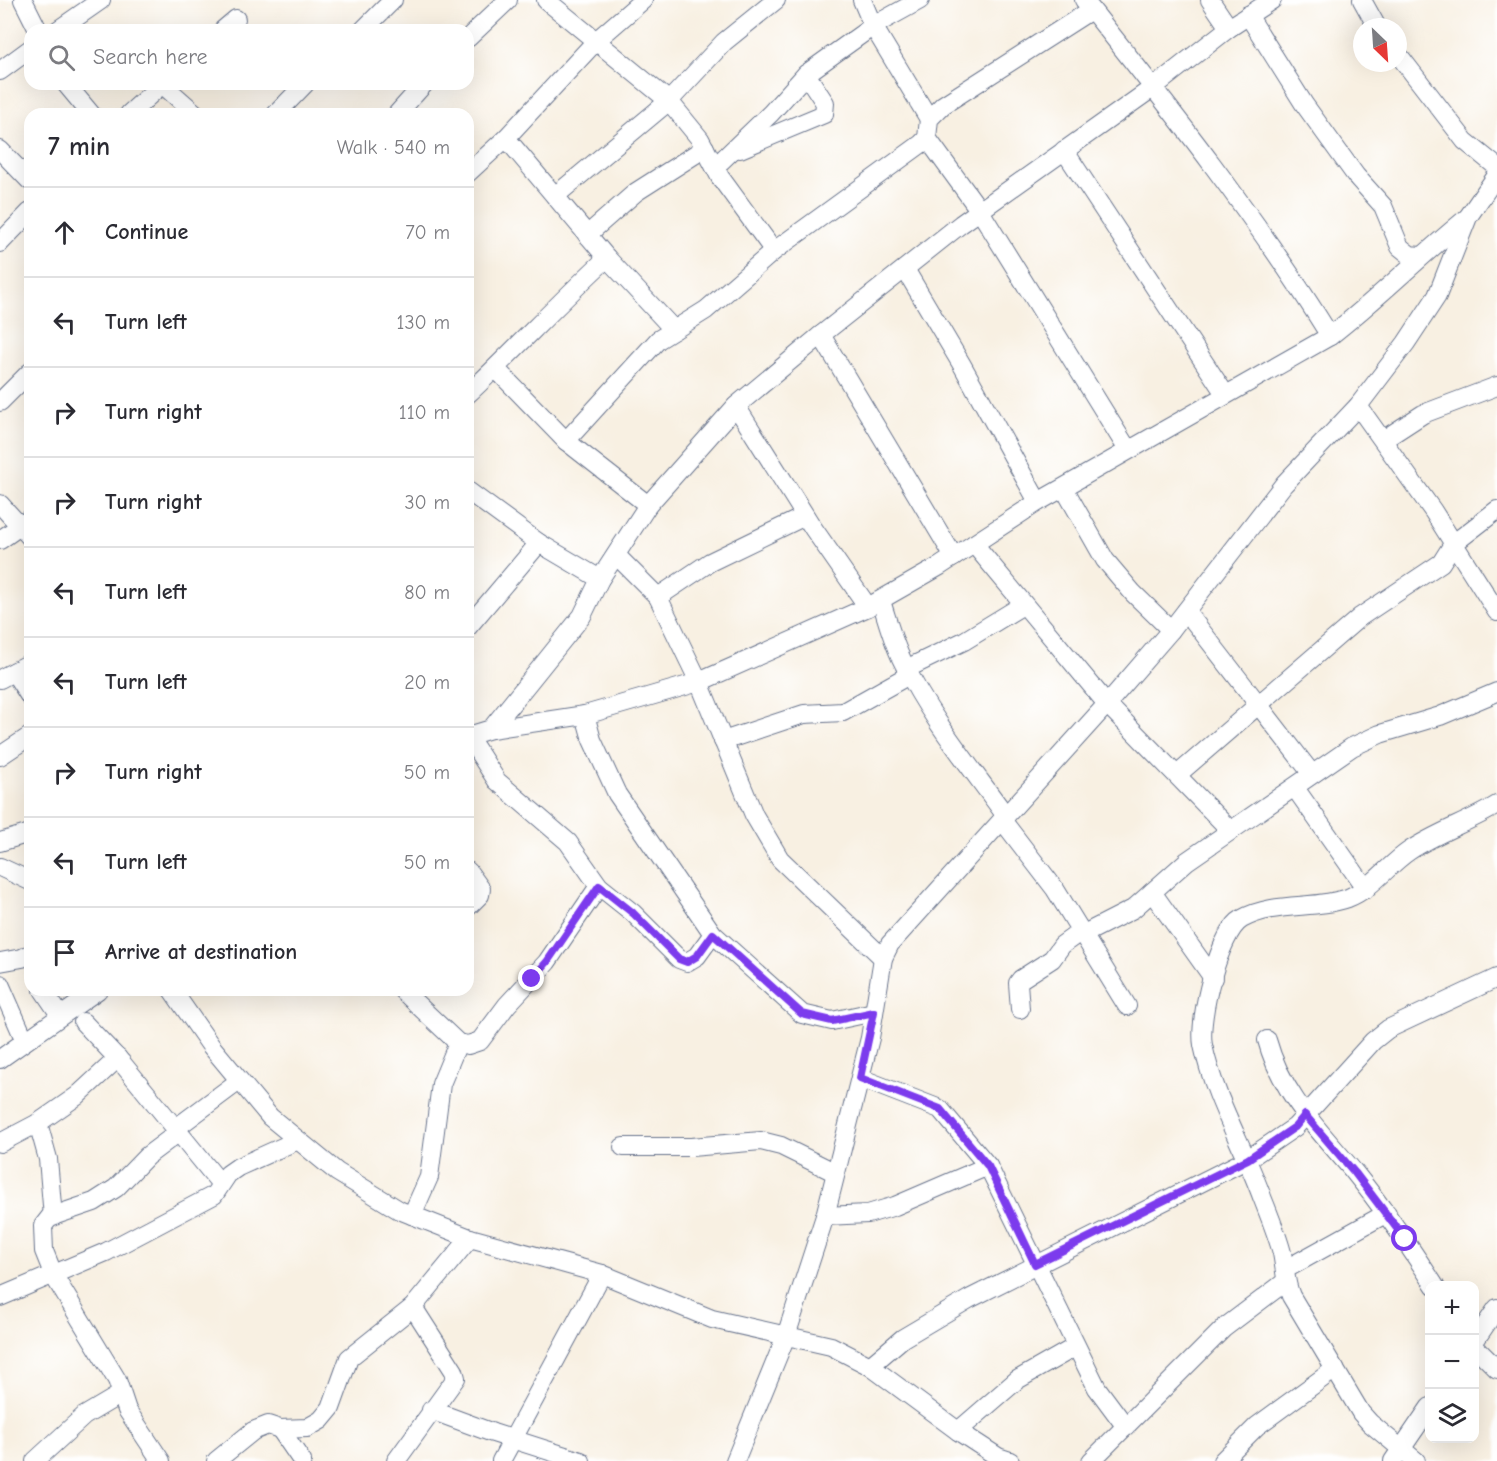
<!DOCTYPE html>
<html lang="en">
<head>
<meta charset="utf-8">
<style>
  :root { --surface:#fff; --page:#f2f2f3; --text:#2b2b33; --muted:#7c7c81; --line:#e1e1e2 }
  body { margin:0; font-family:"Comic Neue",sans-serif; background:var(--page); color:var(--text) }
  .controls { position:absolute; right:18px; bottom:18px; display:grid; overflow:hidden; border-radius:12px; box-shadow:0 6px 24px #0002 }
  .controls button { width:54px; height:54px; display:grid; place-items:center; padding:0; border:0; border-bottom:2px solid var(--line); background:var(--surface); color:var(--text); font:30px sans-serif }
  .compass { position:absolute; left:1353px; top:18px; width:54px; height:54px; border-radius:50%; background:var(--surface); box-shadow:0 6px 24px #0002; rotate:155deg }
  .stop { position:absolute; width:18px; height:18px; margin:-14px; border:4px solid #7c3aed; border-radius:50%; background:#fff }
  .stop.end { background:#7c3aed; border-color:#fff; box-shadow:0 2px 6px #0008 }
  .list { margin:0; padding:0; list-style:none }
  h2 { display:flex; justify-content:space-between; align-items:center; height:78px; margin:0; padding:0 24px; font-size:26px }
  h2 small { font-size:20px; font-weight:400; color:var(--muted) }
  .list li { display:grid; grid-template-columns:39px 1fr auto; gap:18px; align-items:center; box-sizing:border-box; height:90px; padding:0 24px; border-top:2px solid var(--line) }
  .list b { display:block; font-size:22px; white-space:nowrap }
  .list em { font-size:20px; font-style:normal; color:var(--muted) }
  .icon { flex:none; width:33px; height:33px; fill:none; stroke:currentColor; stroke-width:2; stroke-linecap:round; stroke-linejoin:round }
  .map { position:relative; flex:none; width:1497px; height:1461px; overflow:hidden }
  .search { position:absolute; background:var(--surface); box-shadow:0 6px 24px #0002; left:24px; top:24px; width:450px; height:66px; display:flex; align-items:center; gap:15px; box-sizing:border-box; padding:0 21px; border-radius:18px; color:var(--muted); font-size:22px }
  .panel { position:absolute; background:var(--surface); box-shadow:0 6px 24px #0002; left:24px; top:108px; width:450px; height:888px; border-radius:18px }
  .map>svg:first-child { display:block }
  .lines { fill:none; stroke-linecap:round; stroke-linejoin:round }
  .minor-casing { stroke:#68738c; stroke-width:20 }
  .minor { stroke:#fff; stroke-width:18 }
  .route { stroke:#7c3aed; stroke-width:8 }
</style>
</head>
<body>
<div class="map">
<svg width="1497" height="1461" viewBox="0 0 1497 1461">
  <rect width="100%" height="100%" fill="#fff"/>
  <filter id="ink" filterUnits="userSpaceOnUse"><feTurbulence type="fractalNoise" baseFrequency=".0167" numOctaves="2"/><feDisplacementMap in="SourceGraphic" scale="12" xChannelSelector="R" yChannelSelector="G"/><feConvolveMatrix kernelMatrix="1 2 1 2 8 2 1 2 1" color-interpolation-filters="sRGB"/></filter>
  <filter id="wash" filterUnits="userSpaceOnUse"><feTurbulence type="fractalNoise" baseFrequency=".008" numOctaves="4" result="noise"/><feDisplacementMap in="SourceGraphic" scale="24" xChannelSelector="R" yChannelSelector="G"/><feGaussianBlur stdDeviation="1.35" result="paint"/><feColorMatrix in="noise" values="0 0 0 0 0 0 0 0 0 0 0 0 0 0 0 0 0 1.4 0 .05"/><feComposite in="paint" operator="in"/></filter>
  <g filter="url(#wash)">
    <rect width="100%" height="100%" fill="#f8f0e2"/>
  </g>
  <g filter="url(#ink)">
    <g class="lines">
      <!-- minor casing -->
      <g class="minor-casing">
        <g id="minor">
          <polyline points="23,0 38,30"/>
          <polyline points="546,0 669,101 700,139 720,177 774,251"/>
          <polyline points="862,0 873,26 929,119"/>
          <path d="M1084 0C1170 108 1257 218 1330 336"/>
          <polyline points="1210,0 1229,28"/>
          <polyline points="1362,0 1377,27"/>
          <polyline points="1248,15 1304,104 1356,176 1383,206 1400,247 1410,255 1420,256"/>
          <polyline points="58,30 101,0"/>
          <polyline points="223,30 236,19"/>
          <polyline points="363,30 393,0"/>
          <polyline points="468,38 508,0"/>
          <polyline points="1398,54 1465,141 1497,167"/>
          <polyline points="0,71 30,49"/>
          <polyline points="66,84 91,114"/>
          <polyline points="162,84 196,114"/>
          <polyline points="129,114 162,84"/>
          <polyline points="276,114 305,84"/>
          <polyline points="397,114 424,84"/>
          <polyline points="506,138 607,258 674,330"/>
          <polyline points="927,138 980,211 1128,450"/>
          <polyline points="740,149 824,114 825,103 806,74"/>
          <polyline points="0,150 30,181"/>
          <polyline points="1064,150 1225,394"/>
          <polyline points="715,167 771,113 806,74 873,26 920,0"/>
          <polyline points="468,173 506,138 597,40 643,0"/>
          <polyline points="555,196 669,101 724,42 776,0"/>
          <polyline points="587,235 636,192 705,148"/>
          <polyline points="0,243 30,212"/>
          <polyline points="905,269 962,365 1038,502"/>
          <polyline points="821,335 954,557"/>
          <polyline points="496,369 566,441 648,505"/>
          <path d="M468 394C515 350 559 302 607 258"/>
          <polyline points="0,402 30,372"/>
          <polyline points="736,406 813,528 868,607"/>
          <polyline points="1358,406 1433,511 1497,612"/>
          <polyline points="1383,440 1423,414 1497,386"/>
          <polyline points="566,441 658,340 706,310 774,251 921,144 927,138 929,119 943,105 1091,10"/>
          <polyline points="1064,488 1105,560 1133,593 1171,630"/>
          <polyline points="468,491 539,543 600,579"/>
          <polyline points="0,504 30,537"/>
          <polyline points="0,540 30,519"/>
          <polyline points="974,544 1107,704 1230,830"/>
          <polyline points="616,555 658,597 699,682 754,815 780,859 883,958"/>
          <polyline points="658,597 710,562 805,516"/>
          <path d="M881 601C888 622 893 643 903 662 930 718 970 766 1006 816"/>
          <polyline points="1186,611 1312,774"/>
          <polyline points="468,627 539,543"/>
          <polyline points="906,669 964,641 1023,605"/>
          <polyline points="14,672 30,697"/>
          <polyline points="0,679 30,663"/>
          <polyline points="585,715 592,740 617,794 713,934 802,1014 832,1021 874,1012"/>
          <path d="M491 729 585 715 699 682 868 607 940 566 1038 502 1330 336C1378 299 1420 256 1467 218"/>
          <polyline points="468,736 491,729 529,682 582,616 600,579 648,505 736,406 821,335 961,224 1154,87 1229,28 1272,0"/>
          <polyline points="468,736 497,781 568,842 599,886 633,913 679,959 687,962 697,956 713,934"/>
          <polyline points="723,741 804,714 843,712 909,675"/>
          <polyline points="0,756 30,736"/>
          <polyline points="1177,775 1360,617 1441,563 1453,544 1497,510"/>
          <polyline points="1295,788 1366,889"/>
          <polyline points="1002,820 1055,889 1127,1006"/>
          <polyline points="0,842 30,833"/>
          <polyline points="0,867 30,881"/>
          <polyline points="468,871 481,889 480,895 468,907"/>
          <polyline points="1152,892 1213,978"/>
          <polyline points="1082,935 1133,909 1187,861 1352,747 1380,734 1440,716 1497,692"/>
          <polyline points="0,962 22,958 30,954"/>
          <polyline points="0,984 25,1041"/>
          <polyline points="43,990 60,1015"/>
          <polyline points="172,990 211,1046 270,1117 337,1172 399,1210 470,1238 602,1274 712,1319 831,1346 870,1366 958,1431 998,1457 1010,1461"/>
          <polyline points="402,990 458,1043 468,1045 480,1041 507,1005 547,962 599,886"/>
          <polyline points="1020,1009 1018,983 1021,979 1052,959 1062,945 1080,932"/>
          <polyline points="83,1022 122,1063 220,1183"/>
          <path d="M1267 1040C1282 1095 1320 1131 1355 1173 1384 1209 1410 1247 1435 1286"/>
          <polyline points="0,1059 98,990"/>
          <polyline points="860,1078 940,1109 988,1166 1097,1388 1126,1427"/>
          <polyline points="38,1123 48,1159 53,1217"/>
          <polyline points="176,1128 239,1081"/>
          <polyline points="0,1143 38,1123 77,1096 118,1058"/>
          <polyline points="623,1147 691,1147 761,1141 781,1146 834,1172"/>
          <polyline points="412,1215 429,1177 441,1084 458,1043"/>
          <polyline points="825,1216 868,1214 895,1206 988,1166"/>
          <polyline points="1286,1269 1387,1213"/>
          <polyline points="0,1297 106,1252 214,1195 228,1174 238,1167 298,1140"/>
          <polyline points="1474,1342 1497,1308"/>
          <polyline points="1474,1346 1497,1369"/>
          <polyline points="870,1366 903,1338 969,1299 1248,1159 1295,1127 1373,1041 1388,1029 1497,978"/>
          <polyline points="431,1410 493,1433 581,1461"/>
          <polyline points="280,1429 302,1461"/>
          <polyline points="958,1431 1017,1380 1075,1347"/>
          <polyline points="35,1461 84,1416 121,1394"/>
          <polyline points="161,1461 127,1410 117,1380 54,1276 44,1251 43,1226 50,1217 94,1202 116,1188 147,1156 179,1132"/>
          <polyline points="216,1461 253,1431 268,1425 280,1429 307,1428 321,1420 331,1408 349,1358 413,1307 470,1238"/>
          <polyline points="396,1461 456,1378 454,1371 413,1307"/>
          <polyline points="501,1461 602,1274"/>
          <polyline points="735,1461 786,1336 825,1216 870,1038 883,958 890,944 1107,704 1171,630 1284,484 1358,406 1406,343 1437,296 1468,217 1497,175"/>
          <polyline points="1091,1461 1224,1328 1285,1282"/>
          <polyline points="1222,1461 1257,1426 1335,1369"/>
          <polyline points="1393,1461 1430,1407"/>
          <path d="M1416 1461 1370 1423 1361 1413 1291 1296C1285 1282 1285 1268 1282 1253 1277 1234 1269 1215 1262 1197 1244 1147 1214 1098 1203 1045 1198 1019 1219 932 1242 919 1275 901 1314 910 1348 898 1373 888 1387 866 1409 851 1436 833 1469 822 1497 805"/>
        </g>
      </g>
      <!-- minor -->
      <use href="#minor" class="minor"/>
    </g>
  </g>
  <g class="lines" filter="url(#ink)">
    <!-- route -->
    <polyline class="route" points="532,979 547,962 599,886 633,913 679,959 687,962 697,956 713,934 802,1014 832,1021 874,1012 860,1078 940,1109 988,1166 1035,1264 1248,1159 1295,1127 1305,1115 1355,1173 1405,1239"/>
  </g>
</svg>
<div class="controls">
<button>+</button>
<button>−</button>
<button><svg class="icon" aria-label="layers" viewBox="0 0 24 24"><path d="M12 4l9 5-9 5-9-5zM3 14l9 5 9-5"/></svg></button>
</div>
<svg class="compass" viewBox="-18 -18 36 36"><path d="M0-13l5 13h-10z" fill="#e53935"/><path d="M0 13l5-13h-10z" fill="#7c7c81"/></svg>
<div class="stop" style="left:1405px;top:1239px"></div>
<div class="stop end" style="left:532px;top:979px"></div>
<div class="search"><svg class="icon" aria-label="search" viewBox="0 0 24 24"><circle cx="10" cy="10" r="6"/><path d="M15 15l6 6"/></svg>Search here</div>
<section class="panel">
<h2>7 min<small>Walk · 540 m</small></h2>
<ul class="list">
<li><svg class="icon" aria-label="ahead" viewBox="0 0 24 24"><path d="M12 20V5M6 11l6-6 6 6"/></svg><div><b>Continue</b></div><em>70 m</em></li>
<li><svg class="icon" aria-label="left" viewBox="0 0 24 24"><path d="M17 20v-9H6M10 6l-5 5 5 5"/></svg><div><b>Turn left</b></div><em>130 m</em></li>
<li><svg class="icon" aria-label="right" viewBox="0 0 24 24"><path d="M7 20v-9h11M14 6l5 5-5 5"/></svg><div><b>Turn right</b></div><em>110 m</em></li>
<li><svg class="icon" aria-label="right" viewBox="0 0 24 24"><path d="M7 20v-9h11M14 6l5 5-5 5"/></svg><div><b>Turn right</b></div><em>30 m</em></li>
<li><svg class="icon" aria-label="left" viewBox="0 0 24 24"><path d="M17 20v-9H6M10 6l-5 5 5 5"/></svg><div><b>Turn left</b></div><em>80 m</em></li>
<li><svg class="icon" aria-label="left" viewBox="0 0 24 24"><path d="M17 20v-9H6M10 6l-5 5 5 5"/></svg><div><b>Turn left</b></div><em>20 m</em></li>
<li><svg class="icon" aria-label="right" viewBox="0 0 24 24"><path d="M7 20v-9h11M14 6l5 5-5 5"/></svg><div><b>Turn right</b></div><em>50 m</em></li>
<li><svg class="icon" aria-label="left" viewBox="0 0 24 24"><path d="M17 20v-9H6M10 6l-5 5 5 5"/></svg><div><b>Turn left</b></div><em>50 m</em></li>
<li><svg class="icon" aria-label="arrive" viewBox="0 0 24 24"><path d="M6 21V4h12l-3 4 3 4H6"/></svg><div><b>Arrive at destination</b></div></li>
</ul>
</section>
</div>
</body>
</html>
